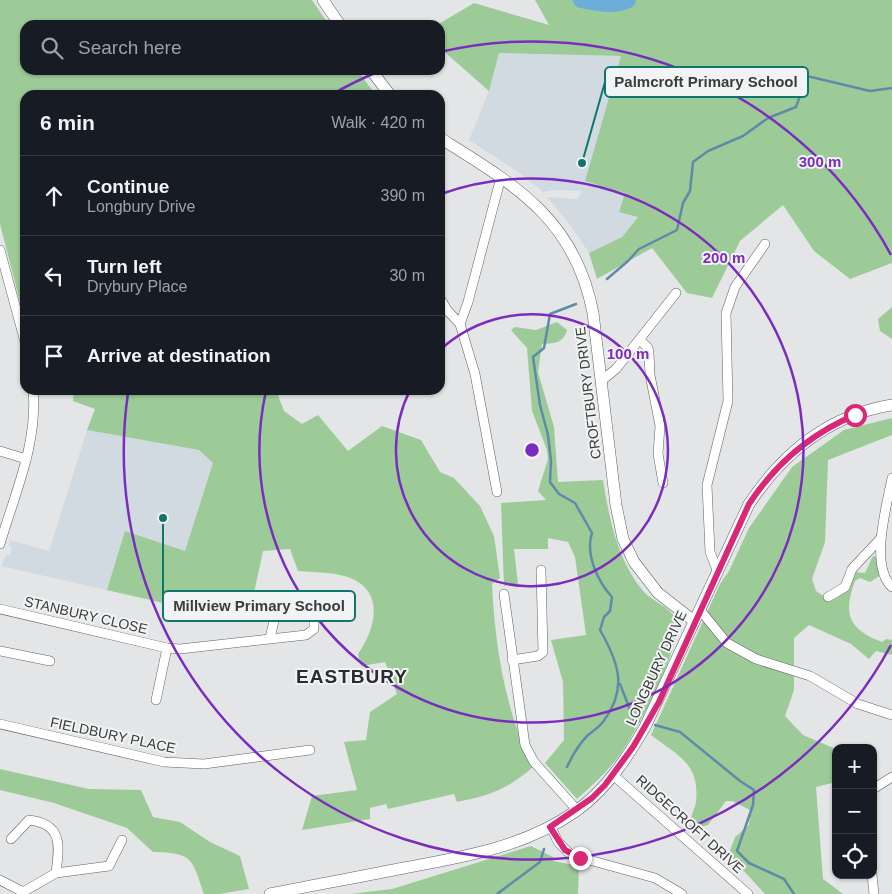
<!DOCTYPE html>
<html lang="en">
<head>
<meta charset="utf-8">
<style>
  :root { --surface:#171b24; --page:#20242c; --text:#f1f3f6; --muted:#9ea1a6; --line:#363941 }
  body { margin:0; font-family:Helvetica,sans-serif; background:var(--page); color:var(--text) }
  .controls { position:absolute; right:15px; bottom:15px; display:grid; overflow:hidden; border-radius:10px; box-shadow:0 1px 4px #0004 }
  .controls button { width:45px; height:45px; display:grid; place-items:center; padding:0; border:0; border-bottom:1px solid var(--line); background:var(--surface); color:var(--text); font:25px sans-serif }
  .stop { position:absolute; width:15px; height:15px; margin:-11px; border:4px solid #db2777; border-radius:50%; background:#fff }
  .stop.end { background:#db2777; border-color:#fff; box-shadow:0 1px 5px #0008 }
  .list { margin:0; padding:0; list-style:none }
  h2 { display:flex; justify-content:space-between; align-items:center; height:65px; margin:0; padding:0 20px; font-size:21px }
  h2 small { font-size:16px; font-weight:400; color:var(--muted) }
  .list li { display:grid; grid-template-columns:32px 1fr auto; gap:15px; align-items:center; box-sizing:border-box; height:80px; padding:0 20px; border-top:1px solid var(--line) }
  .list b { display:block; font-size:19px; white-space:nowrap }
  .list p { margin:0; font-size:16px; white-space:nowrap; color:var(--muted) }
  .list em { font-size:16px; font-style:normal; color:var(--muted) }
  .icon { flex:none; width:28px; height:28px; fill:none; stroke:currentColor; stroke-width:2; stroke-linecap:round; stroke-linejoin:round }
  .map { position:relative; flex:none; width:892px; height:894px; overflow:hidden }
  .search { position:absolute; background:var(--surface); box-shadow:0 1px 4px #0004; left:20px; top:20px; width:425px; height:55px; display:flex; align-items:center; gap:12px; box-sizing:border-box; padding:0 18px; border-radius:15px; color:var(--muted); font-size:19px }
  .panel { position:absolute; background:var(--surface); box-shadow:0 1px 4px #0004; left:20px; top:90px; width:425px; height:305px; border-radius:15px }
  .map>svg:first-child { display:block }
  .built { fill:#d2dae1 }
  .green { fill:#9dcb98 }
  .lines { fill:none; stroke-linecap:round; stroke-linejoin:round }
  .stream { stroke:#5e8baa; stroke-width:2.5 }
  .river { stroke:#6dadd9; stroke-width:16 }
  .minor-casing { stroke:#5f6162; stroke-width:10 }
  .tertiary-casing { stroke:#5f6162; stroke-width:12 }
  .minor { stroke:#fff; stroke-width:9 }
  .tertiary { stroke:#fff; stroke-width:11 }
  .route { stroke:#db2777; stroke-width:6 }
  .ring { fill:none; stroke:#7b2cbf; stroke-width:2.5 }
  .labels { text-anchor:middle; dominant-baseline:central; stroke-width:4; stroke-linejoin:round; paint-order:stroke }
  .street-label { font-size:14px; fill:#3b3c3c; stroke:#f1f3f4 }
  .district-label { font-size:19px; font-weight:bold; letter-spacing:1px; fill:#2b2c2d; stroke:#f1f3f4 }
  .centre { fill:#7b2cbf; stroke:#f1f3f4; stroke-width:2.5 }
  .ring-label { font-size:15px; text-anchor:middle; font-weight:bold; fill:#7b2cbf; stroke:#f1f3f4; stroke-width:4; stroke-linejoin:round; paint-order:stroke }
  .leader { fill:none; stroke:#0f766e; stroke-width:2 }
  .callout-dot { fill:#0f766e; stroke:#f1f3f4; stroke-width:2 }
  .callout { fill:#f1f3f4; stroke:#0f766e; stroke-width:2 }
  .callout-label { font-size:15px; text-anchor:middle; font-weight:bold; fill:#3b3c3c }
</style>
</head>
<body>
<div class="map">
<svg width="892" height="894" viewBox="0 0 892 894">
  <rect width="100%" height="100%" fill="#e4e5e7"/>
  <!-- built -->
  <g class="built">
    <polygon points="499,53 621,56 638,216 622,237 589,253 568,222 547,197 578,199 581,191 555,190 543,192 521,174 469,140 489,91"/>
    <polygon points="87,430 199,450 229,479 269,526 251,606 198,611 1,566 6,555 10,555 12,547 9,546 10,540 49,551"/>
  </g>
  <!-- green -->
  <g class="green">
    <polygon points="0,0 312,0 329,25 25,25 25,70 357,70 376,95 25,95 25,321 0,224"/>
    <polygon points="535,0 892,0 892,263 850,279 814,251 783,205 740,241 712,298 687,293 652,248 597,279 589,253 622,237 638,217 619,212 625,193 585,181 621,56 499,53 489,91 440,48 440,25 437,25 474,3 549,25"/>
    <polygon points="892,307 892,339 880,331 878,319"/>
    <path d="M557 322 567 330C563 344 554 343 542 344L538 372 554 427 558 482 603 480C609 518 618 563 645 593 655 603 671 607 676 620 684 644 635 735 619 756 607 772 592 786 577 799L545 763 564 740 563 682 551 640 586 635 575 557 568 542 548 538V549H514L518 584 504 586 501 503 546 500 538 491 548 459 547 450 532 411 527 348 511 330 515 327 536 330Z"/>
    <path d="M74 390H276L284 411 302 424 318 415 348 451 382 426 421 440 440 472 454 478 480 506 494 536 500 578 492 584C495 646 505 711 533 767 508 789 489 796 457 802L454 794 388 809 386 804 370 808V819L302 830 312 796 357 790 344 742 366 740 370 712 397 694 385 662 361 666 358 654C372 634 385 599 358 582 341 571 317 573 298 571L290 549 263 551 251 606 198 611 107 590 125 531 185 551 213 463 199 450 87 430 95 409 73 401Z"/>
    <path d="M892 418V435L828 460 825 542 812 579 816 591 828 599 837 598 845 590 855 572 865 573 873 556 878 558 881 575 870 582 860 578 855 581C843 614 848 629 882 642L886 639 892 640V655L876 651 869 659 851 644 809 625 794 638V690L785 716 803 735 836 749V782L816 787 823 879 843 894H765L744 871 732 868 728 864 727 859 735 837 749 825 750 810 732 801H726L708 825 700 827 692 824C689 816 695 810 696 802 700 763 678 756 651 735L720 584 729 571 749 528 792 467 844 430Z"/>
    <path d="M0 769 89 789 141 790 153 817 180 822 210 842 240 856 249 889 219 894H204C192 858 193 853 153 852L127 828 54 803 0 790Z"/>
    <polygon points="531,846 553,857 553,861 579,866 578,894 351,894 392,889"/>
  </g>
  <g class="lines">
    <!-- stream -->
    <g class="stream">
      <polyline points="607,279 628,261 639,249 677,230 683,203 690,191 693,162 708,151 743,136 768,118 796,107 807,76 870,91 892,88"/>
      <polyline points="620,684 634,720 639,721"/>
      <polyline points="655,725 680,732 740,781 754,790 753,805 737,851 749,863 784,879 794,894"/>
      <path d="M567 767C573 754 579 744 588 735 593 731 599 727 603 722 628 689 619 663 600 630L604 617 610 611 612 597C598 582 585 554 592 533L575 503 559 494 550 482 551 461 548 435 540 405 533 357 544 348 550 314 576 304"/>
      <polyline points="497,894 540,862 544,849"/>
    </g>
    <!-- river -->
    <path class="river" d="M581 0C595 3 614 7 628 0"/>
    <!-- minor casing -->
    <g class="minor-casing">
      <g id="minor">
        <polyline points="0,250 25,342"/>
        <polyline points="440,298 447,310 460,324"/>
        <polyline points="640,340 648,348 649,353 650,375 660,426 658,454 663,483"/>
        <polyline points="601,381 616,369 676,293"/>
        <polyline points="0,451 26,459"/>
        <path d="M892 478C887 505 869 566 892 587"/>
        <polyline points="497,492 475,374 460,324 468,302 501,177"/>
        <path d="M0 544C15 493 38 443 33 390"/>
        <polyline points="718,572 710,552 707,485 728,401 726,313 735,287 765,244"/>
        <polyline points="504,594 525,745 534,762 577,810"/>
        <polyline points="828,597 845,587 852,569 881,538"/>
        <polyline points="0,609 167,648 180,649 306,635 314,629 314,613 306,607 276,612 270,638"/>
        <polyline points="700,610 727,643 756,659 810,676 858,704 892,715"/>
        <polyline points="0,651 50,661"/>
        <polyline points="512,660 538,656 543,652 541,570"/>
        <polyline points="156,700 167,648"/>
        <polyline points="0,724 164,762 204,764 310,750"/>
        <polyline points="613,775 748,894"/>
        <polyline points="873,789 892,777"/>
        <polyline points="551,827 558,842 571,855 655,878 682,894"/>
        <path d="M11 839 29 820C64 824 59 847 56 873"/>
        <polyline points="872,875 874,894"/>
        <polyline points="0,880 23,892 56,873 109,866 122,840"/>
      </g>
    </g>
    <!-- tertiary casing -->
    <g class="tertiary-casing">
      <g id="tertiary">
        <polyline points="323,0 340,25"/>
        <polyline points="371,70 390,95"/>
        <path d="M440 138C515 185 575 219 593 313L616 505 623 539 634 562 658 593 694 621"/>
        <path d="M270 894C314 885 359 877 404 868 464 857 525 847 576 811 606 790 627 758 645 727L749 504C783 453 830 415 892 405"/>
      </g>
    </g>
    <!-- minor -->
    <use href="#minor" class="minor"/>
    <!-- tertiary -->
    <use href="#tertiary" class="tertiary"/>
  </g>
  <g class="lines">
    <!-- route -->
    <path class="route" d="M580 858 565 850 550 827 592 798 605 785 633 747 659 702 749 504C776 463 810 434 855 415"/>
  </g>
  <!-- distance rings -->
  <g class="ring">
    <path d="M440 350A136 136 0 1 1 410 390"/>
    <path d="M441 194A272 272 0 1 1 266 391"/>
    <path d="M891 645A408 408 0 0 1 128 393M331 95A408 408 0 0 1 382 70M440 52A408 408 0 0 1 891 255"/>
  </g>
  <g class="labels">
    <!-- street labels -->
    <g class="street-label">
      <text transform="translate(588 393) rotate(-97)">CROFTBURY DRIVE</text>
      <text transform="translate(86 615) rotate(13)">STANBURY CLOSE</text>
      <text transform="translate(656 668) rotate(-65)">LONGBURY DRIVE</text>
      <text transform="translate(113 735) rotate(12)">FIELDBURY PLACE</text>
      <text transform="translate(690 824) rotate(42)">RIDGECROFT DRIVE</text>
    </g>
    <!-- district labels -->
    <g class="district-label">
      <text x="352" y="676">EASTBURY</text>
    </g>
  </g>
  <circle cx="532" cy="450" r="8" class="centre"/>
  <g class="ring-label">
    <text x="820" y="167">300 m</text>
    <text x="724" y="263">200 m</text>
    <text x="628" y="359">100 m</text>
  </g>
  <!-- callouts -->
  <path class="leader" d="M582 163L605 82M163 518L163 606"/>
  <g class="callout-dot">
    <circle cx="582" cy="163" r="5"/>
    <circle cx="163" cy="518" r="5"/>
  </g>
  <g class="callout">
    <rect x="605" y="67" width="203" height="30" rx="5"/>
    <rect x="163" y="591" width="192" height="30" rx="5"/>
  </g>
  <g class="callout-label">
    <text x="706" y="87">Palmcroft Primary School</text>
    <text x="259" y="611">Millview Primary School</text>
  </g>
</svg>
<div class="controls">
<button>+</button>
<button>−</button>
<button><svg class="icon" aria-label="locate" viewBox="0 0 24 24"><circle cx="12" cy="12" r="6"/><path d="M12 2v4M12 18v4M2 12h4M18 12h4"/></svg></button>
</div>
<div class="stop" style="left:855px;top:415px"></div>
<div class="stop end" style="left:580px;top:858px"></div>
<div class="search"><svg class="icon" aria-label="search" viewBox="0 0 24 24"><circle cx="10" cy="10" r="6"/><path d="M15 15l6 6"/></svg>Search here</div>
<section class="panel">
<h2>6 min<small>Walk · 420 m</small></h2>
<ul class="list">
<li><svg class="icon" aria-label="ahead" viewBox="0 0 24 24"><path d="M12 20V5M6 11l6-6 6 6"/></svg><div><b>Continue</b><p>Longbury Drive</p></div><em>390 m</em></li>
<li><svg class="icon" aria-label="left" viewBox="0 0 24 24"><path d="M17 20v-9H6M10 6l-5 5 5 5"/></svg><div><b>Turn left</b><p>Drybury Place</p></div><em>30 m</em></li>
<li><svg class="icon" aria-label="arrive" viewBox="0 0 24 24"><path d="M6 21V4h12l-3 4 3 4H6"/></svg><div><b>Arrive at destination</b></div></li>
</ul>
</section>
</div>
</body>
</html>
